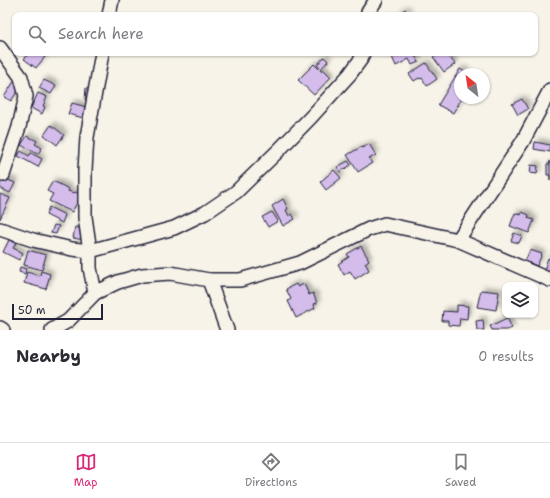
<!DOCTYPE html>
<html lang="en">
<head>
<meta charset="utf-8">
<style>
  :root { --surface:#fff; --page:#f2f2f3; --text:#2b2b33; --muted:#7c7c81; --line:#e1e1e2; --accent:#db2777 }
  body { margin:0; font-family:"Shantell Sans",sans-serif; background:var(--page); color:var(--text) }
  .controls { position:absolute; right:12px; bottom:12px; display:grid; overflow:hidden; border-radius:8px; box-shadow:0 1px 3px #0004 }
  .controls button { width:36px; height:36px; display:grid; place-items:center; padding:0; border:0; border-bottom:1px solid var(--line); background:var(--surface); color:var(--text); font:20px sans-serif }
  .compass { position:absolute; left:454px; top:68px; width:36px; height:36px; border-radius:50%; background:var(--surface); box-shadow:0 1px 3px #0004; rotate:330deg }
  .scale { position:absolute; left:12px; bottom:10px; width:91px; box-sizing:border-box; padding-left:4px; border:2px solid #22223b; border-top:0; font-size:11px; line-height:14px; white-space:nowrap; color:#22223b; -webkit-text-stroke:3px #f7f3e8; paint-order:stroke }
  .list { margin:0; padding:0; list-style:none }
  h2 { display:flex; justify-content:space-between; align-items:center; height:52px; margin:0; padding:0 16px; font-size:17px }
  h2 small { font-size:13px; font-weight:400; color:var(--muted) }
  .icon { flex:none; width:22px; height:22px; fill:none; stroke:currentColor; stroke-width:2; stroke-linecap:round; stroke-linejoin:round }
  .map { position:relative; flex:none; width:550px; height:330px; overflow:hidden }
  .search { position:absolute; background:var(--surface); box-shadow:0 1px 3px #0004; left:12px; right:12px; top:12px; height:44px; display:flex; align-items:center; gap:10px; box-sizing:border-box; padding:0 14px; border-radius:8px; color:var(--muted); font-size:15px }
  .sheet { height:112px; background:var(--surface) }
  nav { display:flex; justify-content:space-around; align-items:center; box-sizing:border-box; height:56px; border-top:1px solid var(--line); background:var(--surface); font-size:11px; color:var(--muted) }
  nav a { display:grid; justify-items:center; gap:2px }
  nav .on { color:var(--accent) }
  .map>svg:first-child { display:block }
  .building { fill:#d4bceb; stroke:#22223b; filter:url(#shadow) }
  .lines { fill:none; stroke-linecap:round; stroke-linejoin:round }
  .street-casing { stroke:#22223b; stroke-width:16 }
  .street { stroke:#f7f3e8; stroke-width:13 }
</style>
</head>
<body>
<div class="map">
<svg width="550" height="330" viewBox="0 0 550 330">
  <defs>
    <filter id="shadow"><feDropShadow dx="3.5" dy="-3.5" stdDeviation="2" flood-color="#0004"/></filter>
  </defs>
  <rect width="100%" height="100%" fill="#f7f3e8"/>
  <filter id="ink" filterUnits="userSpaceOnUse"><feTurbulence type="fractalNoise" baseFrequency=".025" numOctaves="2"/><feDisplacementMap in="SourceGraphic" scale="8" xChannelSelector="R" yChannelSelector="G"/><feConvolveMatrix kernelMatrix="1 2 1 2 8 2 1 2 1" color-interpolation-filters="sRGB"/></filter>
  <g filter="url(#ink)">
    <!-- building -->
    <g class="building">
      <polygon points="405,9 409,15 397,15"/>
      <polygon points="29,53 48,53 36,68 24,59"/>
      <polygon points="399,53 413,53 419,62 412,65 409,59 396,66 392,57"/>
      <polygon points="439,53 446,53 455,64 444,72 433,57"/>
      <polygon points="324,57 328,61 321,69 317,65"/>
      <polygon points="426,63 437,79 427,86 422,78 420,79 419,78 414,81 409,74"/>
      <polygon points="314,64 321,71 323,69 331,77 314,95 298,80"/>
      <polygon points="460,69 469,74 460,74 460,98 462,98 453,113 438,105"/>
      <polygon points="15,80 22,85 11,101 4,97"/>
      <polygon points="44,80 56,86 51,94 39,88"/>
      <polygon points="86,88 93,89 92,101 85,100"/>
      <polygon points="38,93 47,97 43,106 45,107 42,114 31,108"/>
      <polygon points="522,99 528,109 518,115 512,104"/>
      <polygon points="72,103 90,108 87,119 68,114"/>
      <polygon points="51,125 64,135 57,145 44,135"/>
      <polygon points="27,136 37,141 35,144 42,148 38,154 21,145"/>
      <polygon points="535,142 550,145 550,152 534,149"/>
      <polygon points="369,144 376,155 369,159 372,163 358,172 347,155 361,147 362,148"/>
      <polygon points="21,151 29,156 31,153 42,159 38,167 18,156"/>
      <polygon points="348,161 351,165 340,172 337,167"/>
      <polygon points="550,161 550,181 550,175 547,175 547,164 550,164"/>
      <polygon points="531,165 538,166 537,174 530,173"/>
      <polygon points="334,170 341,178 326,190 320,182"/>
      <polygon points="6,179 15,183 10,193 0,188 0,180 5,182"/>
      <polygon points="53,181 69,189 68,191 74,193 75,192 81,195 72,212 49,201 53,194 47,191"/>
      <polygon points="0,194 10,198 0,219"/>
      <polygon points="283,199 288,209 286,210 289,216 292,214 295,219 283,226 272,206"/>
      <polygon points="49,207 65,215 62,223 46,215"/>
      <polygon points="272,212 278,221 268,227 262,217"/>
      <polygon points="522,212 529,215 528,218 534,220 529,233 510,226 515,213 521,215"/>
      <polygon points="54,225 59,226 56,234 51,233"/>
      <polygon points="75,227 85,229 83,240 73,238"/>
      <polygon points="514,233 522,236 519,243 511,241"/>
      <polygon points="9,240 16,243 13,248 23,253 19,260 3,252"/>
      <polygon points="361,246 369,260 365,263 369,270 355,279 350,271 344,275 338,264 349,257 347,254"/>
      <polygon points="28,250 46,255 42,270 24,265"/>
      <polygon points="530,250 542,254 537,266 525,261"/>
      <polygon points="548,258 550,259 550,272 544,270"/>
      <polygon points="20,267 26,269 25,274 19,272"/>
      <polygon points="41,271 50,274 46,289 24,283 27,272 40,276"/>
      <polygon points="296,284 298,287 304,284 309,295 313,293 317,303 314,304 315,308 296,318 288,301 291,299 286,289"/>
      <polygon points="481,290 499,292 496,310 477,307"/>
      <polygon points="457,305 468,306 467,319 460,318 459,326 448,325 448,321 442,321 443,311 457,312"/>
      <polygon points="507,318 512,328 507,330 492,330 490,326"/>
      <polygon points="483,320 484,330 477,330 476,321"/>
    </g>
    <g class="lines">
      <!-- street casing -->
      <g class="street-casing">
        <g id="street">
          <polyline points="109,15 112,0"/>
          <polyline points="368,15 368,12 376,0"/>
          <polyline points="0,48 21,77 26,96 19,127 3,175"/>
          <polyline points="0,229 33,240 72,249 90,251 174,228 205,213 236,192 278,151 312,116 350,74 361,59 363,53"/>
          <polyline points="458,240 523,141 550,90"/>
          <polyline points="209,280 227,330"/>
          <polyline points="95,293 90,268 90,251 85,217 85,170 87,137 102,53"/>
          <polyline points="0,328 3,330"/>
          <polyline points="52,330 68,321 95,293 118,282 142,275 170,273 209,280 240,280 300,263 369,229 385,224 458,240 550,280"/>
        </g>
      </g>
      <!-- street -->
      <use href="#street" class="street"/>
    </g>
  </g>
</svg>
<div class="controls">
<button><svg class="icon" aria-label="layers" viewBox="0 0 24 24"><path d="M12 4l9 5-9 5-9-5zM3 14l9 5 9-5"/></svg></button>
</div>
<svg class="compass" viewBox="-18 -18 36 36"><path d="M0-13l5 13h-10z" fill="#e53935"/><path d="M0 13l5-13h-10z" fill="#7c7c81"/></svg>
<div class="scale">50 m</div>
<div class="search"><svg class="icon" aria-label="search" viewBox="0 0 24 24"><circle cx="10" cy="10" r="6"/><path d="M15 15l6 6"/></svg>Search here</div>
</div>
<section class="sheet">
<h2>Nearby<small>0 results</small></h2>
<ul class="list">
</ul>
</section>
<nav>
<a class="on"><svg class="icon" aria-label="map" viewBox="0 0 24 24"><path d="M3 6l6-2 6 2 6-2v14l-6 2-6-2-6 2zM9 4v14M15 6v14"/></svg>Map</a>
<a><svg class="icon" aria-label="directions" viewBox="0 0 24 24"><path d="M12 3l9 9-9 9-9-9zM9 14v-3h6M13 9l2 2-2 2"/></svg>Directions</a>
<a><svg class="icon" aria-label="saved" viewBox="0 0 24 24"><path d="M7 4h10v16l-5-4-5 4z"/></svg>Saved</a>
</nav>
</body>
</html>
